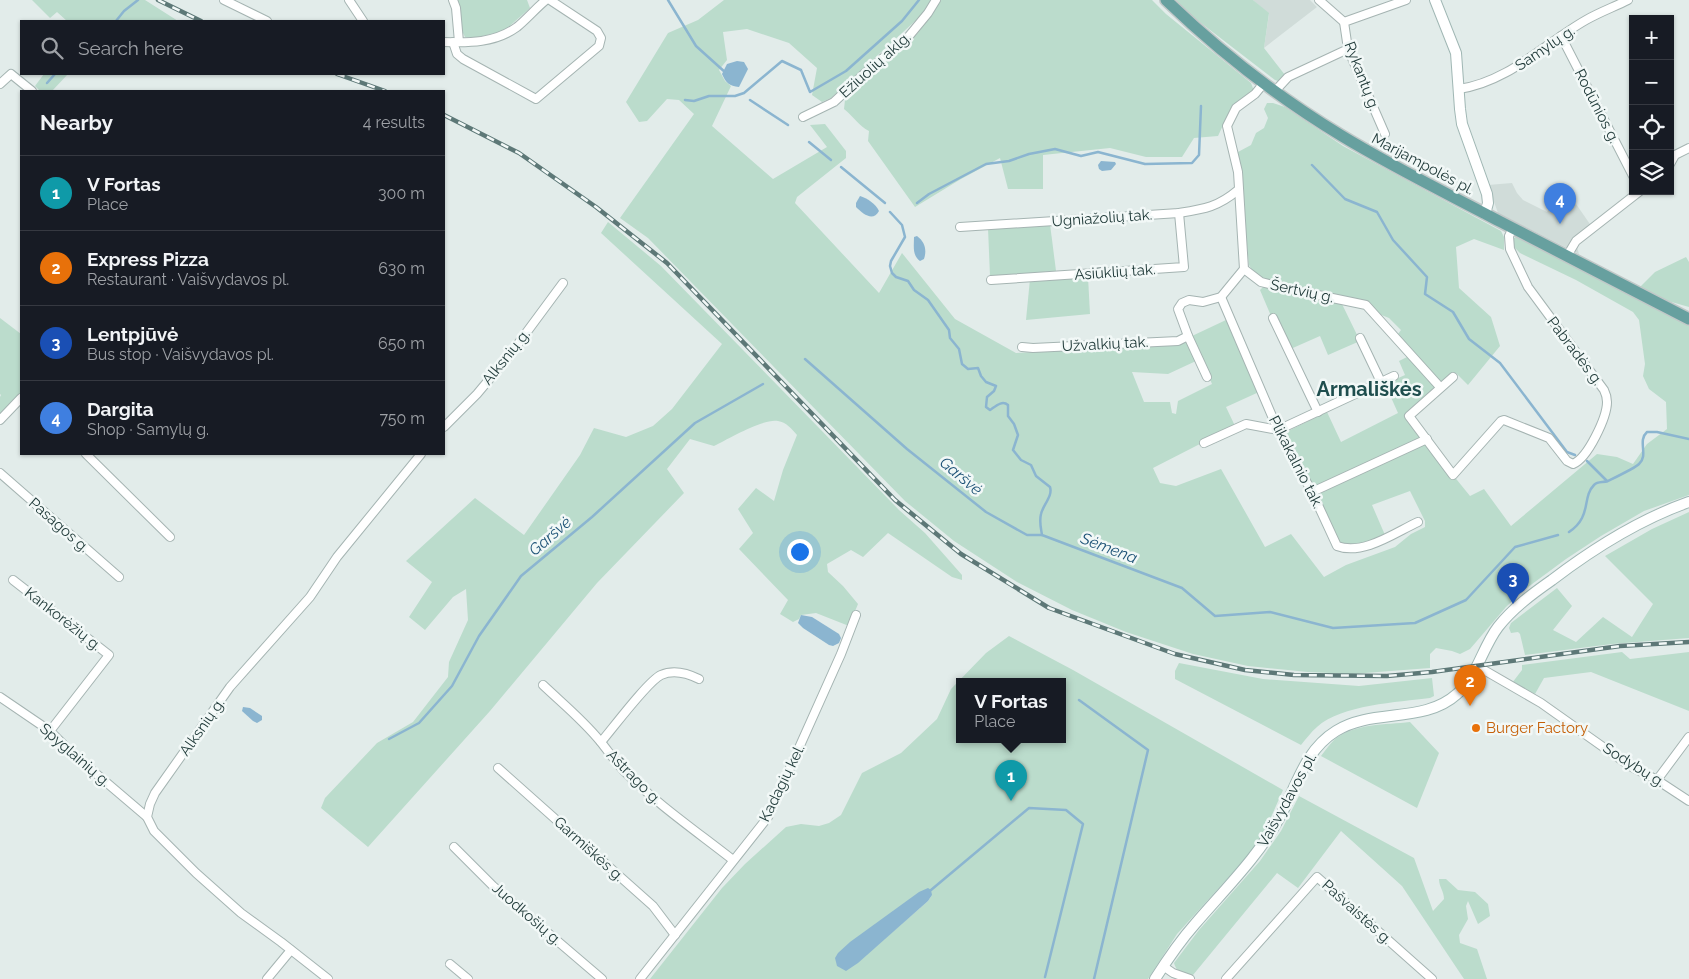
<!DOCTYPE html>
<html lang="en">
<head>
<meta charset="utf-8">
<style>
  :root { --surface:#171b24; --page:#20242c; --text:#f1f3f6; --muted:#9ea1a6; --line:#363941; --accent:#eea35d }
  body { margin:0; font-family:Raleway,sans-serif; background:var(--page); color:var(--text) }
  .controls { position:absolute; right:15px; top:15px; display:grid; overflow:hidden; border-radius:0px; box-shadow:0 1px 4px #0004 }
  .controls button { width:45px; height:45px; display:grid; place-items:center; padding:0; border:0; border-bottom:1px solid var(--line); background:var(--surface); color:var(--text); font:25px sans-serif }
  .you { position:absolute; left:799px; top:551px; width:18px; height:18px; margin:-12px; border:4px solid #fff; border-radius:50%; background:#1a73e8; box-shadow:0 0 0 8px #1a73e833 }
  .badge { display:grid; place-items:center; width:32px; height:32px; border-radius:50%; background:var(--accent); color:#fff; font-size:16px; font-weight:700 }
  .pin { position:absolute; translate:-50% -41px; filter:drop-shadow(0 1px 2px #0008) }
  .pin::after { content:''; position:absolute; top:26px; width:18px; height:15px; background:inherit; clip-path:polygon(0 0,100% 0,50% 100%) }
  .popup { position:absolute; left:956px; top:678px; width:110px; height:65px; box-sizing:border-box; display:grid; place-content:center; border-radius:0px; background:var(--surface); filter:drop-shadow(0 1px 4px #0005); font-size:16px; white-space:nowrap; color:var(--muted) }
  .popup b { font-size:19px; color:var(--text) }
  .popup::after { content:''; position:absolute; left:50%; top:100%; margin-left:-10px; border:10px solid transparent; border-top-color:var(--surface) }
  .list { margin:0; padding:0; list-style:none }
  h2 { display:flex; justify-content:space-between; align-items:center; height:65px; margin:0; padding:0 20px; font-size:21px }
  h2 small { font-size:16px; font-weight:400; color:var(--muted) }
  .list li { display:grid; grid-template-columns:32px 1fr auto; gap:15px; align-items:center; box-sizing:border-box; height:75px; padding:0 20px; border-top:1px solid var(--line) }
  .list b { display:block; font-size:19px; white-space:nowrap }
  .list p { margin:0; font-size:16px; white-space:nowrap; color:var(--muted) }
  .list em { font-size:16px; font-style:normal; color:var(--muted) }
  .icon { flex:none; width:28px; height:28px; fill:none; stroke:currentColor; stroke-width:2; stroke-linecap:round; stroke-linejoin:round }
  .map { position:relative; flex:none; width:1689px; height:979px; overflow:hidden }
  .search { position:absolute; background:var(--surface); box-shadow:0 1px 4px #0004; left:20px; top:20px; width:425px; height:55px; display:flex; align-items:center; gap:12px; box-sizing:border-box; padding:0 18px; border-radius:0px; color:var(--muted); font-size:19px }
  .panel { position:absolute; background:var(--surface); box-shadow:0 1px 4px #0004; left:20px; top:90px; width:425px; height:365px; border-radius:0px }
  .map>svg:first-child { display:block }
  .built { fill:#d0dcd9 }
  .green { fill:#bbdccc; fill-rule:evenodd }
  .water { fill:#8bb5d0 }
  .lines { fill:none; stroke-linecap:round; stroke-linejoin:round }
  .stream { stroke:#8bb5d0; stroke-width:2.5 }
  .street-casing { stroke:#a5b4b2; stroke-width:10 }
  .secondary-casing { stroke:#a0b7b4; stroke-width:12 }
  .primary-casing { stroke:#c1c8c8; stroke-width:14 }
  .street { stroke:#fff; stroke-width:8 }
  .secondary { stroke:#fff; stroke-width:10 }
  .primary { stroke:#67a09f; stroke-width:11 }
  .rail-casing { stroke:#5d7877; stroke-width:4.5 }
  .rail { stroke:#f2f8f7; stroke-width:2.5; stroke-dasharray:8; stroke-linecap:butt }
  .food-dot { fill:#e8710a; stroke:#f2f8f7; stroke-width:2 }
  .labels { text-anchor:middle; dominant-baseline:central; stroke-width:5; stroke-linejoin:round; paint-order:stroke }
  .street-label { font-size:15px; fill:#223c3b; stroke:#f2f8f7 }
  .food-label { font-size:15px; fill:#c56008; stroke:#f2f8f7; text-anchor:start }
  .water-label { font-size:16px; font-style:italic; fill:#1e5377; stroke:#f2f8f7 }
  .district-label { font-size:20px; font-weight:bold; fill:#1f4e4e; stroke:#f2f8f7 }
</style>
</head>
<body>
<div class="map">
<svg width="1689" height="979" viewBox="0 0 1689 979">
  <rect width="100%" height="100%" fill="#e2ecea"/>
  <!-- built -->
  <g class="built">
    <polygon points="1253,0 1310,0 1317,7 1264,48 1269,14"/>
    <polygon points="1512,183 1517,193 1523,200 1547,212 1561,195 1568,204 1574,201 1594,230 1579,241 1577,247 1579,254 1498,213 1488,185"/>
  </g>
  <!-- green -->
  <g class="green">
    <polygon points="32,0 145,0 178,21 67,21 57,12 50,18"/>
    <polygon points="455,0 527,0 530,8 504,31 474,38 465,37 461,29"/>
    <path d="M724 0H931L925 12 831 98 822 102 812 95 817 68 789 43 747 29 723 32 727 60 719 70 725 81 731 86 712 126 773 179 827 147 810 125 825 124 846 151V158L797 197 795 203 879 293 902 253 955 319 1016 353 1175 344 1188 342 1196 361 1168 374 1132 372 1144 402H1170L1172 413 1176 414 1178 401 1212 384 1192 336 1226 320 1259 392 1226 407 1235 426 1153 468 1160 483 1176 486 1221 469 1265 547 1291 534 1324 577 1346 565 1395 547 1411 534 1425 527V521L1410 491 1372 505 1385 535 1365 545 1339 544 1284 433 1327 412 1341 442 1398 413 1385 384 1405 375 1399 361 1409 356 1438 388 1406 417 1470 496 1484 489 1511 526 1597 454 1617 457 1633 464 1647 444 1667 429 1666 402 1649 389 1643 376 1645 364 1639 320 1633 312 1576 280 1520 253C1516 249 1512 246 1512 239L1516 237 1608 283 1689 326V495L1644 511 1601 536 1566 559 1524 590 1506 607 1470 649 1460 654 1452 651 1436 648 1430 654V668L1352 674 1308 672 1248 666 1193 654 1126 632 1072 610 1017 582 954 541 905 501 648 238 620 218 694 114 679 100 667 99 647 121 639 122 626 102 668 33 698 20Z"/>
    <path d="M939 0H1152L1166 14 1251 83 1254 91 1232 106 1218 136 1194 138 1182 157H1146L1110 148 1043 155V189H1008L1000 158 961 179 915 207 868 141 869 131C859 126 853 116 844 109L845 100 917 34 930 17Z"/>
    <polygon points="1176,0 1253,0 1269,13 1264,48 1285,75 1278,81 1275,80 1188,13"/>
    <polygon points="44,74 68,74 52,91 40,91 35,86"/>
    <polygon points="1267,103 1273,103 1285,107 1343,146 1501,231 1504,237 1504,250 1474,239 1456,247 1459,288 1491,317 1500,346 1468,385 1456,373 1442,383 1439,381 1398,334 1401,330 1389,318 1379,314 1370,303 1308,289 1273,284 1264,280 1254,273 1249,265 1238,152 1251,145 1256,133 1264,128 1268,118 1264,109"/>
    <path d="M608 222 661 266 899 510 925 533 962 575V580L952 577 888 533 863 557 851 550 827 564 828 572 843 586 858 604 849 626 816 613 801 615 799 619 793 622 780 614 788 600 739 549 753 533 738 509 756 488 774 501 783 470 797 435C792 429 786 422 778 421 764 418 728 439 714 446L690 439 667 469 684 493 597 583 490 711 368 847 321 808 325 798 377 743 413 722 448 677 449 662 468 620 466 589 453 597 425 630 409 617 432 582 406 561 475 498 524 535 580 455 594 428 626 437 653 426 672 409 722 344 601 233Z"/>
    <polygon points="1050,224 1056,271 990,276 988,228"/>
    <polygon points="1686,257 1689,262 1689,307 1668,301 1640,287 1655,272"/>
    <polygon points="1088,277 1090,314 1026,320 1030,279"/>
    <polygon points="1264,286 1341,302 1360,341 1328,355 1320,336 1286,351 1260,290"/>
    <polygon points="0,318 21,334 21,393 0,415 0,397 1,395 0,394"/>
    <polygon points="1689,512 1689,638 1612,644 1525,655 1520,634 1518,632 1511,633 1509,628 1511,623 1557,588 1572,606 1553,630 1576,642 1603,617 1632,637 1653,604 1605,556 1652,529"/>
    <path d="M1009 636 1073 670 1283 790 1264 833 1246 858 1177 934 1148 979H650L722 888 745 864 786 827 801 824 819 826 829 823 841 815 862 773 901 753 937 719 951 689 986 653ZM960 682H1062V740H960ZM932 895 928 901 850 969Z"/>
    <polygon points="1622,652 1630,659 1689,652 1689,711 1591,672 1544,678 1535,694 1512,683 1522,670 1522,665"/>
    <path d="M1179 663 1263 679 1359 686 1432 678 1434 696 1430 698C1398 702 1341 705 1317 727 1311 732 1306 739 1301 745L1175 679V671Z"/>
    <path d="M1410 722 1439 753 1417 808 1321 756C1325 751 1329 745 1334 740 1354 723 1386 725 1410 722Z"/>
    <path d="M1299 796 1414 858 1433 911 1444 899C1444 891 1439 887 1439 879H1446L1458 890 1475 892 1488 904 1490 916 1478 924 1468 901 1466 906 1468 919 1459 935 1460 943 1477 949 1487 979H1464L1402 886 1341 831 1298 888 1277 873 1193 975C1184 975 1176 972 1174 963L1199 930 1260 861 1281 831Z"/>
  </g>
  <!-- water -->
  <g class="water">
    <path d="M737 61 744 62 748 69 739 87C729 86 726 83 722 74L727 64Z"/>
    <polygon points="1101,161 1115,162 1116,164 1111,170 1102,171 1099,169 1098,165"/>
    <path d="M860 196C867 198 876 204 879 211 873 222 863 214 856 207V203Z"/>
    <path d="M917 236C925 242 927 250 924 259L920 261C912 255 914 246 914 237Z"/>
    <polygon points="801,615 812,617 839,634 841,638 839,643 833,646 829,645 803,628 798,623"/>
    <polygon points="243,707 250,708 262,716 262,720 257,723 253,721 242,711"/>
    <polygon points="928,888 931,890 932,895 928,901 858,963 846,971 837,966 835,958 838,953 850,942 919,892"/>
  </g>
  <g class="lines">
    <!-- stream -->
    <g class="stream">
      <polyline points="668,0 696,46 726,73"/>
      <polyline points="116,21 124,11 138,0"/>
      <polyline points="47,83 55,74"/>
      <polyline points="685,100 694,101 709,96 735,96 744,93 782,61 801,70 810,92 846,71 902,21 919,0"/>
      <polyline points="750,100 788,125"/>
      <polyline points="809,142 831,160"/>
      <polyline points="1312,165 1345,199 1377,212 1393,240 1427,277 1425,294 1453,312 1469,339 1500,363 1567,452 1575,455"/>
      <polyline points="841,167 885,203"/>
      <polyline points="917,203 929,194 986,164 1009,161 1029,154 1055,149 1081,156 1098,152 1145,164 1192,163 1199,155 1201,106"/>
      <path d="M890 212 902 225 905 237 891 261 890 266 892 273 896 277 908 281 914 290 928 300 949 330 950 338 959 349 962 364 968 369 978 368 981 376 986 382 996 386 994 391 987 397 986 407 990 410C996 406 1002 400 1008 405V416L1014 424 1018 435 1013 450 1021 460 1031 465 1036 476 1050 487C1053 496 1043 505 1041 514 1039 522 1041 528 1042 535L1182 588 1215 616 1270 612 1333 628 1415 623 1466 600 1515 547 1558 535"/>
      <polyline points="805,359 907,449 986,512 1027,535 1042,535"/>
      <polyline points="1587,461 1607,481"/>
      <path d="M1569 532C1575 528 1579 524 1582 518 1588 507 1585 494 1594 485 1598 481 1603 483 1608 481 1614 478 1635 468 1639 464 1649 455 1637 441 1647 432H1657L1689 439"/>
      <polyline points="1079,700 1148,750 1094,979"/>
      <polyline points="389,739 419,723 452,686 479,636 521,576 592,517 695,423 763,384"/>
      <polyline points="931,890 1029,808 1066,810 1083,824 1045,977"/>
    </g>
    <!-- street casing -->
    <g class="street-casing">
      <g id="street">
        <polyline points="224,0 267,21"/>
        <polyline points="349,0 363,21"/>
        <polyline points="453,0 456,8 459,42"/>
        <polyline points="1319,0 1344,22"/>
        <polyline points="1561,36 1633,176"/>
        <path d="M444 42C469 43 495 43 517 27 527 19 536 8 546 0"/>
        <polyline points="453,42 457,54 463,59 536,99 599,46 601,38 597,31 550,0"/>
        <polyline points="1264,83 1255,94 1236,108 1227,126 1238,172 1244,269 1261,282 1289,289 1366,305 1440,387"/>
        <polyline points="0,84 11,74 32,91"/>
        <path d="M1459 89C1508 82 1544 44 1586 20 1600 12 1614 7 1628 0"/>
        <polyline points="1275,91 1288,77 1348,49"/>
        <polyline points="803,117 834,102 865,73 909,36 928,13 936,0"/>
        <polyline points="1385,134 1348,49 1344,22 1406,0"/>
        <polyline points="1670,164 1675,155 1689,148"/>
        <path d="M960 227 1179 213C1204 209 1218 207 1238 190"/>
        <polyline points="1567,256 1576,241 1640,191"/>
        <polyline points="991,280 1184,267 1179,213"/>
        <path d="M1221 297 1278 430 1312 492 1337 546C1363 556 1396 532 1418 522"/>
        <polyline points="1273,318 1318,412"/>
        <polyline points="1360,338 1381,382"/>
        <polyline points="1022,347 1033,348 1178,341 1188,336"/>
        <polyline points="1207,377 1188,336 1178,309 1182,303 1189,300 1203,302 1221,297 1244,269"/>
        <path d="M1453 377 1409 416 1453 475 1501 421 1504 420 1549 438 1567 461 1573 464C1588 458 1607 417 1607 402 1607 398 1606 394 1604 390L1528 287 1510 249 1509 236 1513 228"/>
        <polyline points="0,420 21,398"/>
        <polyline points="444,427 477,394 512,352 563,283"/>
        <polyline points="1204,443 1246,424 1278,430 1394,376"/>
        <polyline points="86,454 170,537"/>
        <polyline points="0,473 119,577"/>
        <polyline points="1312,492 1427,439"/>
        <polyline points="13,580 109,655 50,731"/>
        <polyline points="1477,666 1541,703 1630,766 1657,780 1689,801"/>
        <path d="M543 685C562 703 583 720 600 741 608 751 615 761 624 771 657 804 696 831 733 860"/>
        <polyline points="0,697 50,731 73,754 147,817"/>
        <path d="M601 742C613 728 648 681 661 675 674 669 687 673 699 679"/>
        <polyline points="498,768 653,906 675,935"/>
        <polyline points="1657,780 1689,737"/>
        <polyline points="454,847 493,886 602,979"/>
        <polyline points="450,964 468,979"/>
        <polyline points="1163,966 1173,973 1190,979"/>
        <polyline points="267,979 291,950"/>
        <polyline points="328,979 281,942 241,913 196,873 154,831 147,817 150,804 155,793 230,687 310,597 337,557 421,454"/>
        <polyline points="640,979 768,817 841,654 856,615"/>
        <polyline points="1226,979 1317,877 1432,979"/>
      </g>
    </g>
    <!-- secondary casing -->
    <g class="secondary-casing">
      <g id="secondary">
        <polyline points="1435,0 1456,53 1460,109 1462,124 1487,194 1488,203 1485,214"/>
        <path d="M1155 979C1167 960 1180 941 1195 924 1225 889 1259 856 1281 815 1297 785 1305 750 1336 731 1372 708 1424 724 1457 694 1477 677 1482 648 1498 627 1513 608 1532 594 1552 580 1594 548 1638 520 1689 502"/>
      </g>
    </g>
    <!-- primary casing -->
    <g class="primary-casing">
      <path id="primary" d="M1166 0C1219 51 1279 98 1342 136 1393 167 1448 194 1501 222 1564 254 1626 287 1689 319"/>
    </g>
    <!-- street -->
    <use href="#street" class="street"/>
    <!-- secondary -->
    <use href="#secondary" class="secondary"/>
    <!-- primary -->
    <use href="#primary" class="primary"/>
    <!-- rail casing -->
    <g class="rail-casing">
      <g id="rail">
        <polyline points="158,0 201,21"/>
        <polyline points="337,74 385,91"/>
        <polyline points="444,115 519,153 596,207 667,263 895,500 961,554 1049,608 1175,654 1245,670 1294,675 1387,676 1432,672 1620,646 1689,642"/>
      </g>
    </g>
    <!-- rail -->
    <use href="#rail" class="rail"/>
  </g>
  <!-- markers -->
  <circle class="food-dot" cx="1476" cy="728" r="5"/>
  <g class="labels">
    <!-- street labels -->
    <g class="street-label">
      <text transform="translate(1545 48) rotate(-34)">Samylų g.</text>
      <text transform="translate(875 65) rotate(-42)">Ežiuolių aklg.</text>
      <text transform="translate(1362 76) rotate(69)">Rykantų g.</text>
      <text transform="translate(1597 106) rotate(63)">Rodūnios g.</text>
      <text transform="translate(1423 164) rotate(28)">Marijampolės pl.</text>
      <text transform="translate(1102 218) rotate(-4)">Ugniažolių tak.</text>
      <text transform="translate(1115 272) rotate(-4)">Asiūklių tak.</text>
      <text transform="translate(1302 291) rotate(12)">Šertvių g.</text>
      <text transform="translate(1105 344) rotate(-3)">Užvalkių tak.</text>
      <text transform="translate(1575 351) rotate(53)">Pabradės g.</text>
      <text transform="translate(506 357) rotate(-51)">Alksnių g.</text>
      <text transform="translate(1296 462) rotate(63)">Plikakalnio tak.</text>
      <text transform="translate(59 525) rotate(41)">Pasagos g.</text>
      <text transform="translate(63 619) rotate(38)">Kankorėžių g.</text>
      <text transform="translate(202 727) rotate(-55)">Alksnių g.</text>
      <text transform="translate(75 755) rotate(41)">Spyglainių g.</text>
      <text transform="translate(1634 765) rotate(32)">Sodybų g.</text>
      <text transform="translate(634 777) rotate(45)">Aštrago g.</text>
      <text transform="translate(782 783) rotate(-64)">Kadagių kel.</text>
      <text transform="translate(1287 800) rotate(-61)">Vaišvydavos pl.</text>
      <text transform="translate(589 849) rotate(42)">Garmiškės g.</text>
      <text transform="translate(1357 912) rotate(42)">Pašvaistės g.</text>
      <text transform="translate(527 914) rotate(41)">Juodkošių g.</text>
    </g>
    <!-- food labels -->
    <g class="food-label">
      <text x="1486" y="728">Burger Factory</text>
    </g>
    <!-- water labels -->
    <g class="water-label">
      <text transform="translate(961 476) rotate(40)">Garšvė</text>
      <text transform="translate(550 536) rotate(-41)">Garšvė</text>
      <text transform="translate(1109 548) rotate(21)">Sėmena</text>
    </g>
    <!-- district labels -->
    <g class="district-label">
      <text x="1369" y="389">Armališkės</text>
    </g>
  </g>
</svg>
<div class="controls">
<button>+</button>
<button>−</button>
<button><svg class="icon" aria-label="locate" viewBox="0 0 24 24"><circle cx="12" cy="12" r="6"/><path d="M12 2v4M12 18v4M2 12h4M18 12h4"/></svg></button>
<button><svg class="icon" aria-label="layers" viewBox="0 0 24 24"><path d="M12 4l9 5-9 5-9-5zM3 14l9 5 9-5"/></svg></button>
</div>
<div class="you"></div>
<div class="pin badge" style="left:1011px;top:801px;background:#0f9aa8">1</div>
<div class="popup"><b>V Fortas</b>Place</div>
<div class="pin badge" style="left:1470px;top:706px;background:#e8710a">2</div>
<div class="pin badge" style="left:1513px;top:604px;background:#1a4fb4">3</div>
<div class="pin badge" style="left:1560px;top:224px;background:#3f7fe0">4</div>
<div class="search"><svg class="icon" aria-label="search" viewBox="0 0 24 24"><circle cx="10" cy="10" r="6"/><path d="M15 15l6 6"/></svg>Search here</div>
<section class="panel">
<h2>Nearby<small>4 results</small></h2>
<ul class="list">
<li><span class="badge" style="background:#0f9aa8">1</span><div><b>V Fortas</b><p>Place</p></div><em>300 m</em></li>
<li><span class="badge" style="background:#e8710a">2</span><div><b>Express Pizza</b><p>Restaurant · Vaišvydavos pl.</p></div><em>630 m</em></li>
<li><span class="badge" style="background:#1a4fb4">3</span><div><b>Lentpjūvė</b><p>Bus stop · Vaišvydavos pl.</p></div><em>650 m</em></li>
<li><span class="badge" style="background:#3f7fe0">4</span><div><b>Dargita</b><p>Shop · Samylų g.</p></div><em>750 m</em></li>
</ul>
</section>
</div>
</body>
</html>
